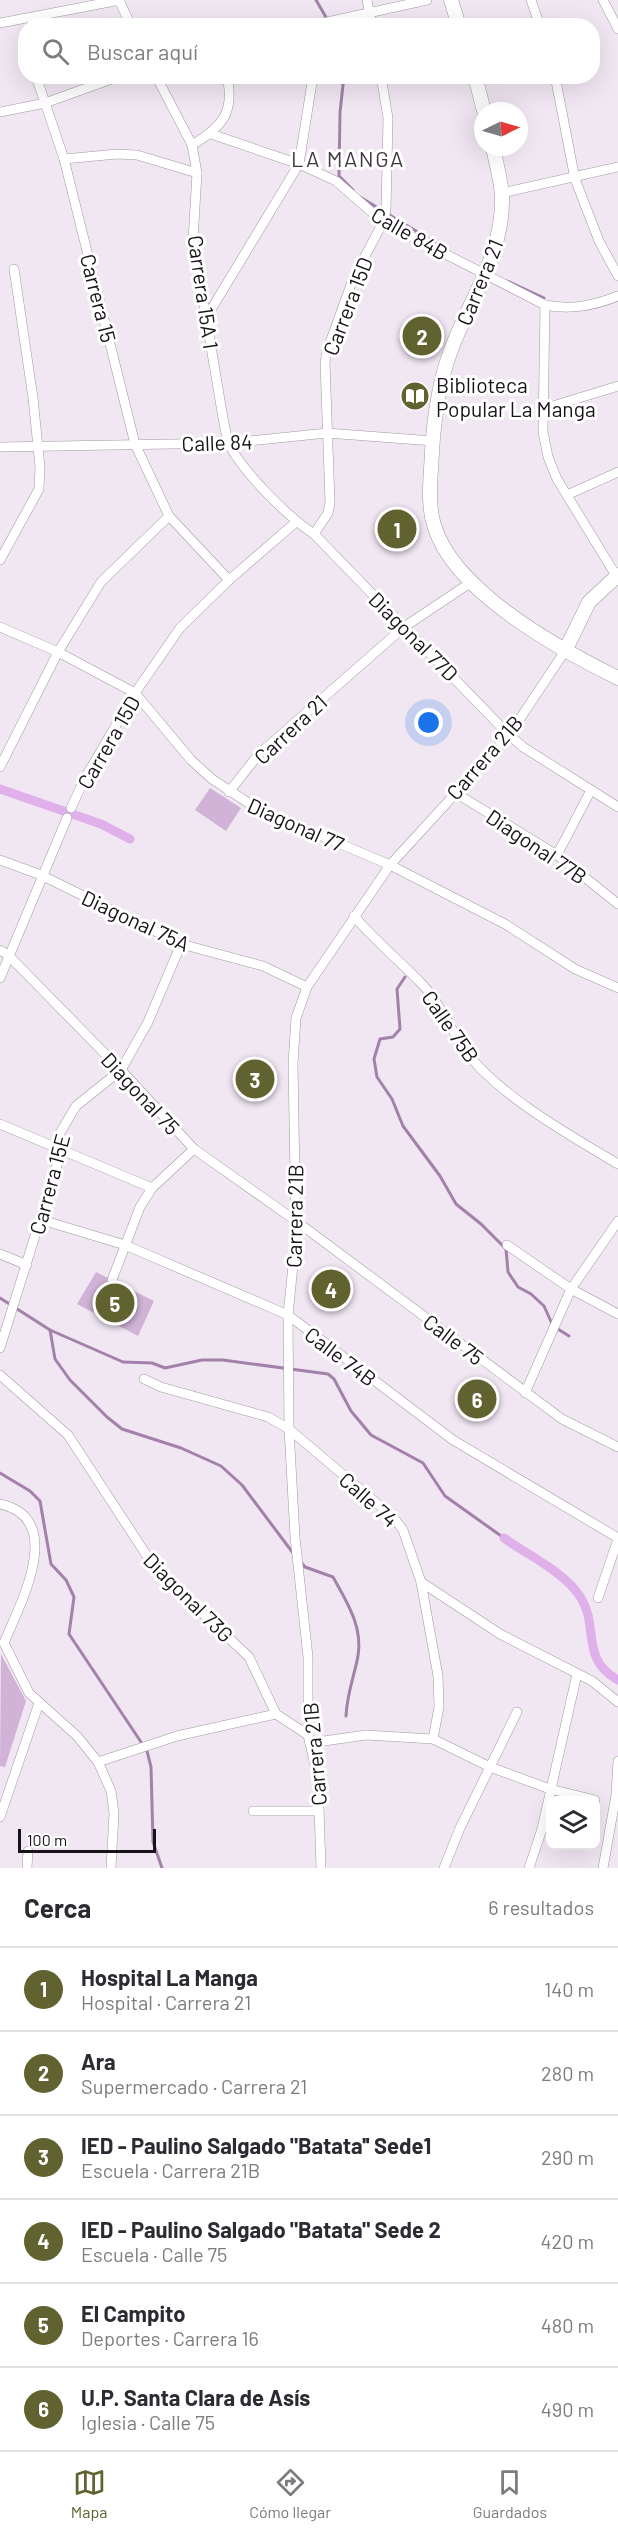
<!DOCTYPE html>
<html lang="es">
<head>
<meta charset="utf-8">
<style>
  :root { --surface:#fff; --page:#f7f7f7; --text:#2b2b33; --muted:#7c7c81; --line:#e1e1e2; --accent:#60622f }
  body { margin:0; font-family:Barlow,sans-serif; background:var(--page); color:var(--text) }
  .controls { position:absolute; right:18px; bottom:18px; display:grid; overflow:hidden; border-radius:12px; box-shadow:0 6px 24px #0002 }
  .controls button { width:54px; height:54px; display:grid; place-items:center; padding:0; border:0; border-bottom:2px solid var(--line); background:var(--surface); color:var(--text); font:30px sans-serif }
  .compass { position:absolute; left:474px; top:102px; width:54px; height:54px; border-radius:50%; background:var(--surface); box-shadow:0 6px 24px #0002; rotate:85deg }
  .scale { position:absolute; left:18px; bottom:15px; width:138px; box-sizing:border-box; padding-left:6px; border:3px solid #171318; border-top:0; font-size:16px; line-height:21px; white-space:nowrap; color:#171318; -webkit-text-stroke:4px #fff; paint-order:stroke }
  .you { position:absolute; left:429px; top:723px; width:21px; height:21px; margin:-15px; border:4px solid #fff; border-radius:50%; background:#1a73e8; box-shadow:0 0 0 9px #1a73e833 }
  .badge { display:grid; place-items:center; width:39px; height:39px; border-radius:50%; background:var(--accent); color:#fff; font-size:20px; font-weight:700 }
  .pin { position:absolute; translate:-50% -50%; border:3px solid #fff; box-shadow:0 2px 6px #0006 }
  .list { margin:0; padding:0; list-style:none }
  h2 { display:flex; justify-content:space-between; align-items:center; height:78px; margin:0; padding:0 24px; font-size:26px }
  h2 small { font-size:20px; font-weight:400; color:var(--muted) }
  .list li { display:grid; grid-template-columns:39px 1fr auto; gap:18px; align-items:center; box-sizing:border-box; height:84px; padding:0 24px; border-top:2px solid var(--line) }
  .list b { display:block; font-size:22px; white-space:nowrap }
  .list p { margin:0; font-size:20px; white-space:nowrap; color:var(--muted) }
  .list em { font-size:20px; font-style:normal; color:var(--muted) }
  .icon { flex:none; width:33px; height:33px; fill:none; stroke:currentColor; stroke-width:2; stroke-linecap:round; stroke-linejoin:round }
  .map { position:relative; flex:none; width:618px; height:1868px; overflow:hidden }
  .search { position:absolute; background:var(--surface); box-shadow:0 6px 24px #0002; left:18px; right:18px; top:18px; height:66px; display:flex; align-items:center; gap:15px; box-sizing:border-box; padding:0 21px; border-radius:24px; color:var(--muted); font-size:22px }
  .sheet { height:582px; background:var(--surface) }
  nav { display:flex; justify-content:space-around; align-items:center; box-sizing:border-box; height:84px; border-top:2px solid var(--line); background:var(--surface); font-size:16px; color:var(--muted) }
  nav a { display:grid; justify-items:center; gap:3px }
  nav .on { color:var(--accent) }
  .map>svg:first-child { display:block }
  .green { fill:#d0b3d6 }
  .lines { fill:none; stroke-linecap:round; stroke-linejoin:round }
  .stream { stroke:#a381aa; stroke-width:3 }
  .canal { stroke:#dfb0e9; stroke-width:9 }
  .street-casing { stroke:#a198a3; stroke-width:10 }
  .secondary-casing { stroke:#a198a3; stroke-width:15 }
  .street { stroke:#fff; stroke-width:9 }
  .secondary { stroke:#fff; stroke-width:14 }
  .labels { text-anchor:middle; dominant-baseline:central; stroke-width:6; stroke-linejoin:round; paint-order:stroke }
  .street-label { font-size:21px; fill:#171318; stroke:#fff }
  .poi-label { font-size:21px; fill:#171318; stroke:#fff; text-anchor:start }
  .neighbourhood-label { font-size:22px; letter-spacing:1.5px; fill:#413942; stroke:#fff }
</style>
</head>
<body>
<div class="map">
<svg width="618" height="1868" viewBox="0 0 618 1868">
  <rect width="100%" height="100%" fill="#f1e7f3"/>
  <!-- green -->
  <g class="green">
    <polygon points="210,788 241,808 226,831 195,810"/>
    <polygon points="96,1272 154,1301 138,1336 77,1304"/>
    <polygon points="1,1654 26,1701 5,1767 0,1766"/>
  </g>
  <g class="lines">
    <!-- stream -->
    <g class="stream">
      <polyline points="316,0 327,19"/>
      <polyline points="344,76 340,112 339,176 353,190"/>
      <polyline points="360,197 449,251"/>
      <polyline points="507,281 544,298"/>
      <polyline points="405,977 397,989 400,1029 393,1037 380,1039 374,1059 377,1077 392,1099 403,1126 440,1176 456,1204 481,1224 506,1249 508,1272 518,1287 531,1294 544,1306 553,1326 569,1336"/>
      <polyline points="0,1298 50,1330 123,1362 152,1363 165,1368 202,1360 223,1360 328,1374 334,1379 351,1411 371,1435 423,1463 445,1496 504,1538"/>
      <polyline points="50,1330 55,1359 70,1380 107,1417 122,1429 181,1448 221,1466 242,1485 293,1553"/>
      <polyline points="0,1473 30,1491 40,1501 51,1564 66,1580 74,1597 69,1634 147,1751 151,1767 153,1842 162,1868"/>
      <path d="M300 1561 305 1567 333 1577C347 1602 363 1627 358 1656 354 1677 347 1693 346 1716"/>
    </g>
    <!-- canal -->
    <g class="canal">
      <polyline points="0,789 101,824 130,839"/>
      <path d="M504 1538C529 1556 565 1572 581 1598 599 1627 580 1659 618 1680"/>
    </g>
    <!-- street casing -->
    <g class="street-casing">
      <g id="street">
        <polyline points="119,0 131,26"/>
        <polyline points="367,0 372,26"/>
        <polyline points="531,0 540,26"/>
        <polyline points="603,0 618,29"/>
        <polyline points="0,23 120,0"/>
        <polyline points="309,26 427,0"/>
        <polyline points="36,76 64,159 135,444 169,516 229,580"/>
        <path d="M156 76 192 145 197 173 193 240 223 418C225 427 226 438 230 446 244 473 288 517 314 534L509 735 523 747 618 807"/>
        <polyline points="555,76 575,179 599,241 618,276"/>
        <polyline points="0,112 45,103 120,76"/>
        <path d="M211 134 299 164 336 181 383 222 545 305C571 310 593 306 618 296"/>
        <path d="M192 145C222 127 235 113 227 76"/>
        <polyline points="64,159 117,154 137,155 197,173"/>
        <polyline points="502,193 618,167"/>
        <polyline points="545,305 543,432 548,457 557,479 618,579"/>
        <polyline points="206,318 299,164 313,76"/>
        <polyline points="543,409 618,386"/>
        <polyline points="0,447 229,443 327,433 433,441"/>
        <polyline points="567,495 618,472"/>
        <polyline points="314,534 328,513 330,502 325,363 327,351 353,279 383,222 386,210 388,118 381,76"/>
        <polyline points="0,560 39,489 40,467 33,398 14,269"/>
        <polyline points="0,627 58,652 135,693 191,760 212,779 256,808 390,865 505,924 575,969 618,988"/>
        <polyline points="0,767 58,652 101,582 169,516"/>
        <polyline points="229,792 258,755 404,627 470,583"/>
        <polyline points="454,792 557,855 618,904"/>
        <polyline points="71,808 85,778 135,693 180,628 229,580 296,522"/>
        <polyline points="557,855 591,790"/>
        <polyline points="0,860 41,875 181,944 263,966 307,987"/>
        <path d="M354 916C375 941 400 961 422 984 441 1004 451 1031 467 1053 500 1096 571 1136 618 1164"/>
        <polyline points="0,950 8,955 121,1070 194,1149 296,1221 562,1419 618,1447"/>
        <polyline points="0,978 67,818"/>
        <polyline points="0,1124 152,1188"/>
        <polyline points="42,1220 125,1245 288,1315 453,1440 618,1538"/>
        <polyline points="507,1245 571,1289 618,1314"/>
        <polyline points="0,1254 27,1265"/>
        <polyline points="112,1280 140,1207 152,1188 194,1149"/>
        <polyline points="0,1348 58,1162 57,1138 76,1106 121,1070 148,1022 181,944"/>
        <polyline points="0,1375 68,1435 149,1559 166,1579 249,1657 276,1714 308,1735"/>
        <polyline points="144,1379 161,1387 268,1417 289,1429 393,1517 403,1530 421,1582 500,1634 592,1681 618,1702"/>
        <polyline points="525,1393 571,1289 618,1221"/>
        <path d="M0 1504C67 1519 20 1604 4 1643"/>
        <polyline points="421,1582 438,1676 439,1707 433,1739"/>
        <polyline points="598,1598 618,1539"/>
        <polyline points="4,1643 29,1693 77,1736 98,1762 111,1791 114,1813 111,1868"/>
        <polyline points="310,1743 366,1735 433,1739 490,1767 550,1789 595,1800"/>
        <polyline points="98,1762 177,1736 276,1714"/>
        <polyline points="253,1811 319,1811"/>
        <polyline points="0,1817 39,1703"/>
        <polyline points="27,1868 28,1851"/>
        <polyline points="321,1868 318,1778 308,1735 308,1657 295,1537 289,1429 288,1315 296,1236 293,1064 296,1018 307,987 390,865 509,735 565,651"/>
        <polyline points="444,1868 460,1828 517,1712"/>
        <polyline points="529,1868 542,1829 577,1674"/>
        <polyline points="603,1868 616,1795 618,1761"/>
      </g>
    </g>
    <!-- secondary casing -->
    <g class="secondary-casing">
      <g id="secondary">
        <polyline points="451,0 459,26"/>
        <polyline points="475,76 484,111"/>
        <path d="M493 147C496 163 501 180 502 196 504 253 470 299 451 350 439 382 434 418 432 452 431 476 427 502 434 525 453 591 559 649 618 678"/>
        <polyline points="565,651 589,602 618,575"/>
      </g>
    </g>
    <!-- street -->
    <use href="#street" class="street"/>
    <!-- secondary -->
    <use href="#secondary" class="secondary"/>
  </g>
  <!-- icons -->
  <defs>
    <g id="library-disc" transform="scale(1.5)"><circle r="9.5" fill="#60622f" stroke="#fff"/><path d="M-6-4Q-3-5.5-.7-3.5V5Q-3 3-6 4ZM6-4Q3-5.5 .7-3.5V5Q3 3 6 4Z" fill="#fff"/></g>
  </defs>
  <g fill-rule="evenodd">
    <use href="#library-disc" x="415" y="396"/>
  </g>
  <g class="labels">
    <!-- street labels -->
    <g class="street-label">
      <text transform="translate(410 233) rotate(30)">Calle 84B</text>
      <text transform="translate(479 282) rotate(-68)">Carrera 21</text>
      <text transform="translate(204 292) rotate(82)">Carrera 15A 1</text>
      <text transform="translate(99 298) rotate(76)">Carrera 15</text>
      <text transform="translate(347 306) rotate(-69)">Carrera 15D</text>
      <text transform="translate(217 442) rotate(-2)">Calle 84</text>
      <text transform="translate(414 636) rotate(45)">Diagonal 77D</text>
      <text transform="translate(290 729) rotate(-43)">Carrera 21</text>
      <text transform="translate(108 742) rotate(-60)">Carrera 15D</text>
      <text transform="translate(484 757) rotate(-49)">Carrera 21B</text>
      <text transform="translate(296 824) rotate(24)">Diagonal 77</text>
      <text transform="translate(537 846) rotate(34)">Diagonal 77B</text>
      <text transform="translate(136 920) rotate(25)">Diagonal 75A</text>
      <text transform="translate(451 1026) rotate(55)">Calle 75B</text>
      <text transform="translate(141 1093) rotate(47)">Diagonal 75</text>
      <text transform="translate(49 1184) rotate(-75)">Carrera 15E</text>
      <text transform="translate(294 1216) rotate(-89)">Carrera 21B</text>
      <text transform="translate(454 1339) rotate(37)">Calle 75</text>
      <text transform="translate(341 1356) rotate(37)">Calle 74B</text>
      <text transform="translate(369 1499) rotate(42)">Calle 74</text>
      <text transform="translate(189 1597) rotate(45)">Diagonal 73G</text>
      <text transform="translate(314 1754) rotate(-95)">Carrera 21B</text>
    </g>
    <!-- poi labels -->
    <g class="poi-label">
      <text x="436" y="384">Biblioteca<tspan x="436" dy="24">Popular La Manga</tspan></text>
    </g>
    <!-- neighbourhood labels -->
    <g class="neighbourhood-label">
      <text x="348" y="158">LA MANGA</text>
    </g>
  </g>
</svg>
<div class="controls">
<button><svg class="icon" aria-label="layers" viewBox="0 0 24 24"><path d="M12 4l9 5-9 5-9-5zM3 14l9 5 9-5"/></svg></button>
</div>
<svg class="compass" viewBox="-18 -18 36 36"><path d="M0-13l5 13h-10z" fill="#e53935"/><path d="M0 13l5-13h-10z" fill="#7c7c81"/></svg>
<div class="scale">100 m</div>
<div class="you"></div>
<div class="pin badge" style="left:397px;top:529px">1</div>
<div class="pin badge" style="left:422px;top:336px">2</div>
<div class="pin badge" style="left:255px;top:1079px">3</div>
<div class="pin badge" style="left:331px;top:1289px">4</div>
<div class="pin badge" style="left:115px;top:1303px">5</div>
<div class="pin badge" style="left:477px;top:1399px">6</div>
<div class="search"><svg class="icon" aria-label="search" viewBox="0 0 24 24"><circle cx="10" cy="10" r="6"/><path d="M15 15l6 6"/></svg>Buscar aquí</div>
</div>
<section class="sheet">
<h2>Cerca<small>6 resultados</small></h2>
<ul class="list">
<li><span class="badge">1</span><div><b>Hospital La Manga</b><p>Hospital · Carrera 21</p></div><em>140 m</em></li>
<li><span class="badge">2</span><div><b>Ara</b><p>Supermercado · Carrera 21</p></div><em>280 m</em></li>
<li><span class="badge">3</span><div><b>IED - Paulino Salgado &quot;Batata'' Sede1</b><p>Escuela · Carrera 21B</p></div><em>290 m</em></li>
<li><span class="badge">4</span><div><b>IED - Paulino Salgado &quot;Batata&quot; Sede 2</b><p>Escuela · Calle 75</p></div><em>420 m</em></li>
<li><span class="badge">5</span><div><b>El Campito</b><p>Deportes · Carrera 16</p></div><em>480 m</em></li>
<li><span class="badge">6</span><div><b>U.P. Santa Clara de Asís</b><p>Iglesia · Calle 75</p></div><em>490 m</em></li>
</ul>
</section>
<nav>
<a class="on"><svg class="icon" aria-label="map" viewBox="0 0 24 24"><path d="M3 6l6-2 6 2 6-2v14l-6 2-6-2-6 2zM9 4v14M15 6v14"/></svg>Mapa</a>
<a><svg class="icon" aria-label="directions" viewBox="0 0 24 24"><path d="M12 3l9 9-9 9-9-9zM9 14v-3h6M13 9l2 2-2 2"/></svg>Cómo llegar</a>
<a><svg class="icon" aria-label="saved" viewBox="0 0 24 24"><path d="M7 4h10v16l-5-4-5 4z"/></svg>Guardados</a>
</nav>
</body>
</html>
